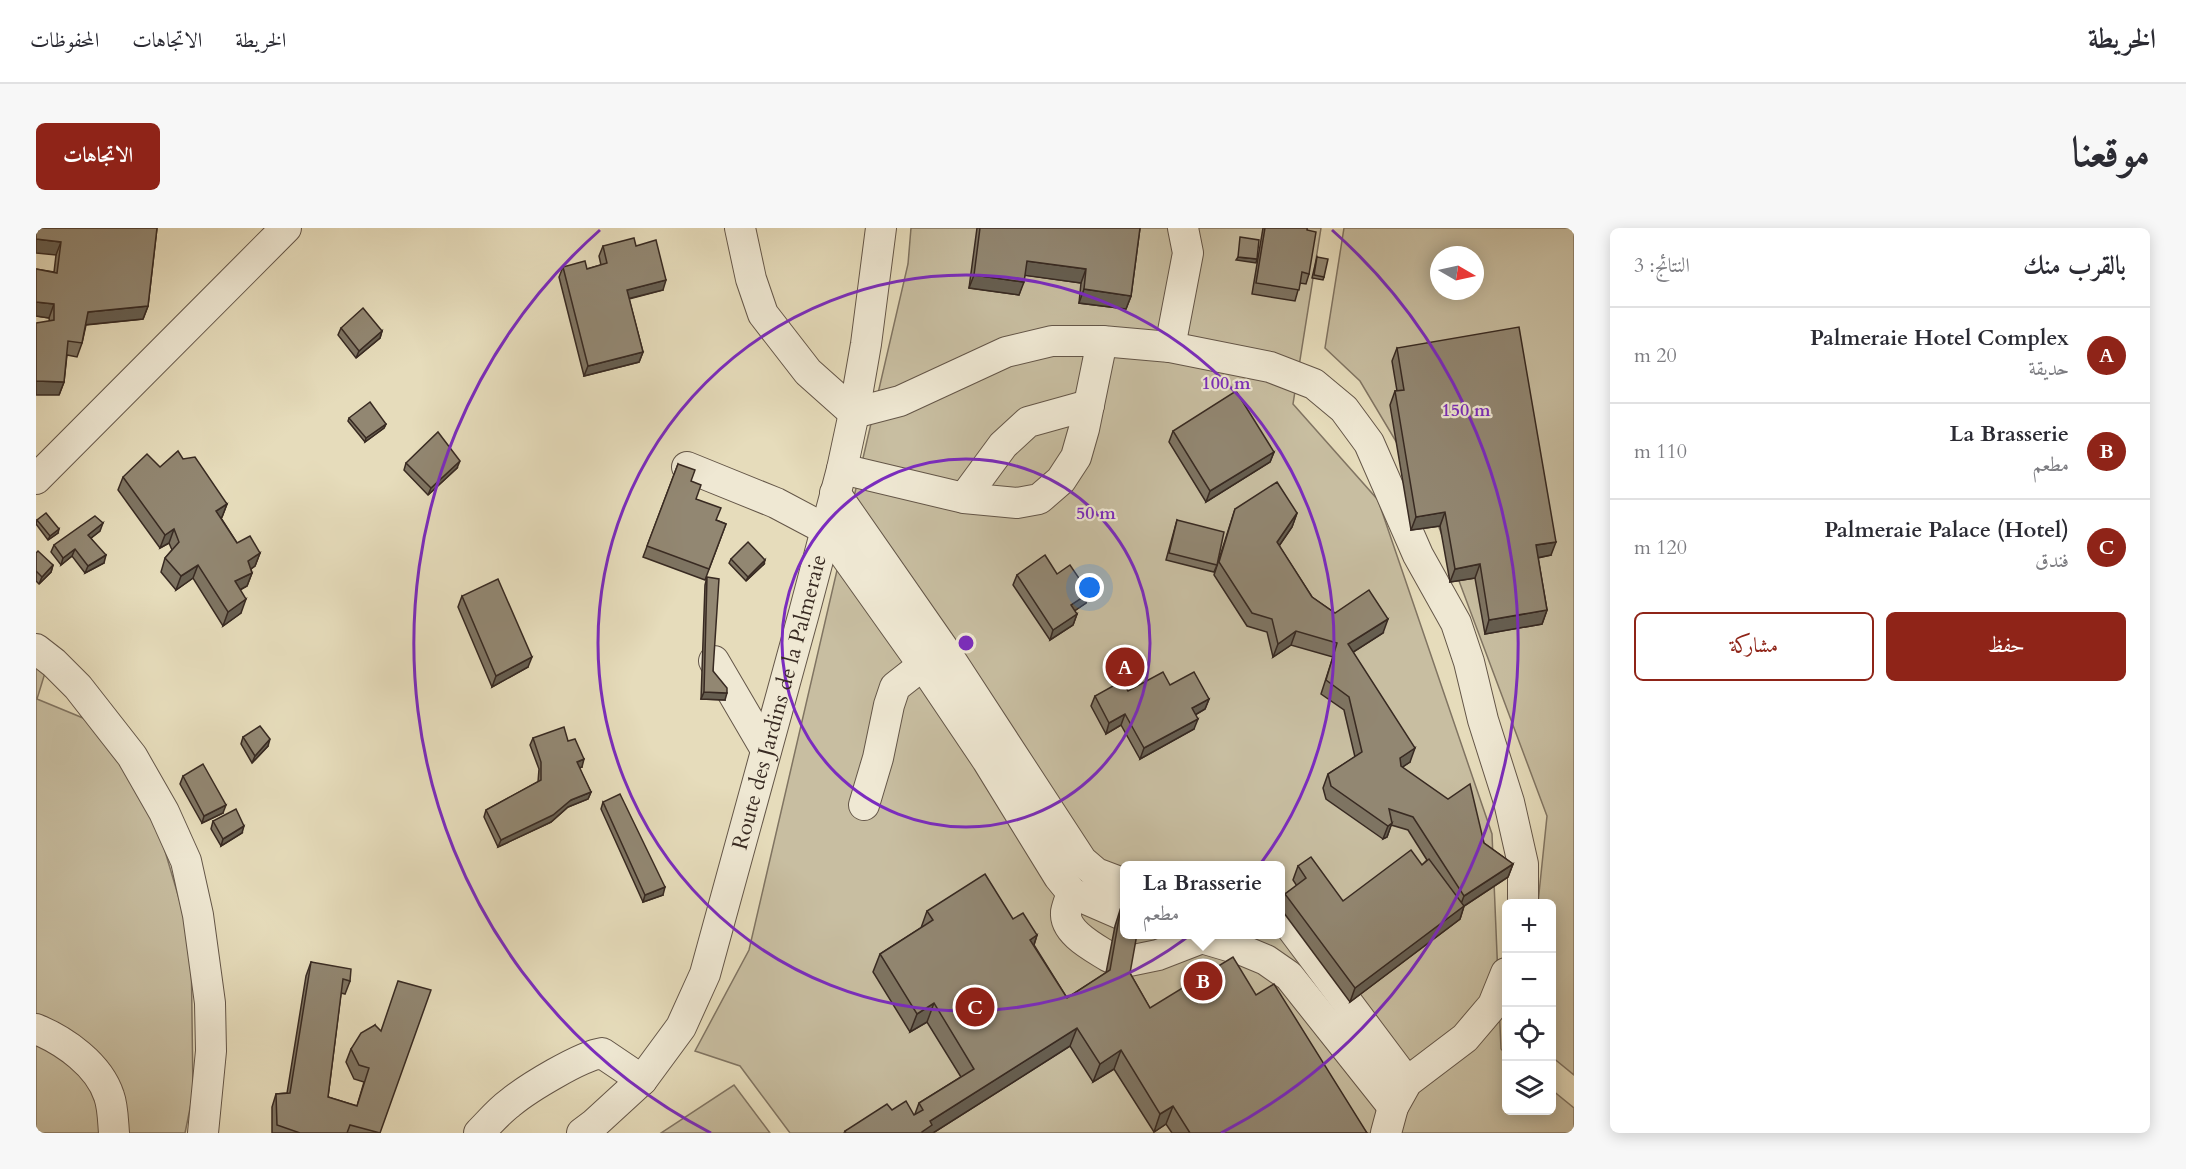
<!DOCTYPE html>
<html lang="ar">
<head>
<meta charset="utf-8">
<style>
  :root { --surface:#fff; --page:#f7f7f7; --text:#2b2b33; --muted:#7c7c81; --line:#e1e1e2; --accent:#8f2418 }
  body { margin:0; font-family:Cardo,Amiri,serif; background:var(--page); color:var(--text); direction:rtl }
  .controls { position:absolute; right:18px; bottom:18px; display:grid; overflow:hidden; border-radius:9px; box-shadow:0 3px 15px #0003 }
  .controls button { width:54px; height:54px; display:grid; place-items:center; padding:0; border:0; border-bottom:2px solid var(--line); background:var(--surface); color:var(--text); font:30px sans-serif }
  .compass { position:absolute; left:1394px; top:18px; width:54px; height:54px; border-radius:50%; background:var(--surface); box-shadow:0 3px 15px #0003; rotate:99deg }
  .you { position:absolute; left:1054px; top:360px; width:21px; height:21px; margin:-15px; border:4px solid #fff; border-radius:50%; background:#1a73e8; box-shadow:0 0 0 9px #1a73e833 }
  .badge { display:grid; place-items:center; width:39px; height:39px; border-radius:50%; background:var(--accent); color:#fff; font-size:20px; font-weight:700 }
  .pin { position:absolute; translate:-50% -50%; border:3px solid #fff; box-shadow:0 2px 6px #0006 }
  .popup { position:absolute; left:1084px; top:633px; width:165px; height:78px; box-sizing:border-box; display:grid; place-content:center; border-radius:9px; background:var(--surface); filter:drop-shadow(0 2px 4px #0005); font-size:20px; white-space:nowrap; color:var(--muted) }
  .popup b { font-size:22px; color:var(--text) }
  .popup::after { content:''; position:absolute; left:50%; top:100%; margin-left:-12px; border:12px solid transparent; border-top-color:var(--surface) }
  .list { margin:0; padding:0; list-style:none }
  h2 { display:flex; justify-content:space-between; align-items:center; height:78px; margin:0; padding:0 24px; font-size:26px }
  h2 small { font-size:20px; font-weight:400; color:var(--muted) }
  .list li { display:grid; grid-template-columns:39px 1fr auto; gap:18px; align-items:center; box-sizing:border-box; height:96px; padding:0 24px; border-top:2px solid var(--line) }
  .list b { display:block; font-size:22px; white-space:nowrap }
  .list p { margin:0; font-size:20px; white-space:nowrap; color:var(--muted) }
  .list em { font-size:20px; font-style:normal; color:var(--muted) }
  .actions { display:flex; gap:12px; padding:18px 24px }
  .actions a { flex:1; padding:14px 0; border:2px solid var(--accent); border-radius:9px; text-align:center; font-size:21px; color:var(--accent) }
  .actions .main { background:var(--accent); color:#fff }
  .icon { flex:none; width:33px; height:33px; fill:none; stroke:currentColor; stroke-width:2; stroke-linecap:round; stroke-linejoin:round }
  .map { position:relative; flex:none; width:1538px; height:905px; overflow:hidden; direction:ltr; border-radius:9px }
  header { display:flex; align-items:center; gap:36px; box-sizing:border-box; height:84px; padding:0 30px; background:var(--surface); border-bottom:2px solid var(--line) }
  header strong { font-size:28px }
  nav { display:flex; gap:33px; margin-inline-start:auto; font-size:21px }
  .intro { display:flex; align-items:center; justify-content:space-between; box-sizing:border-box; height:144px; padding:0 36px }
  h1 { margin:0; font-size:42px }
  .button { padding:15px 27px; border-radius:9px; background:var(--accent); color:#fff; font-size:21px; font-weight:700 }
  main { display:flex; gap:36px; padding:0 36px }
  aside { flex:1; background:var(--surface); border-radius:9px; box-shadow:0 3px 15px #0003 }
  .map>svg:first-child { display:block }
  .green { fill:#c8bea1; stroke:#807462; stroke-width:1.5; fill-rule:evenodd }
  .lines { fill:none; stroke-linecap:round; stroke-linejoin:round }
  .minor-casing { stroke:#645648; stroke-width:32 }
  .minor { stroke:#efe8d3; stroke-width:30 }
  .wall { fill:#7e7462; stroke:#382a22; stroke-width:1.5 }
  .shaded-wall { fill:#665e50; stroke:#382a22; stroke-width:1.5 }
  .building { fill:#928772; stroke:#382a22; stroke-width:1.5 }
  .ring { fill:none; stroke:#7b2cbf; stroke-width:3 }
  .labels { text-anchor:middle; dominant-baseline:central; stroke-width:4.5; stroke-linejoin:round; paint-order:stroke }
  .street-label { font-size:22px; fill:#382a22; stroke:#efe8d3 }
  .centre { fill:#7b2cbf; stroke:#efe8d3; stroke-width:3 }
  .ring-label { font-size:18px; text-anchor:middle; font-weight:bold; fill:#7b2cbf; stroke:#efe8d3; stroke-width:4.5; stroke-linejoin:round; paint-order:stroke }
</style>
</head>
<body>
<header>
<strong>الخريطة</strong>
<nav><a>الخريطة</a><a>الاتجاهات</a><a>المحفوظات</a></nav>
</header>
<div class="intro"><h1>موقعنا</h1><a class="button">الاتجاهات</a></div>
<main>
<aside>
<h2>بالقرب منك<small>النتائج: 3</small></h2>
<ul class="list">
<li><span class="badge">A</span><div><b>Palmeraie Hotel Complex</b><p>حديقة</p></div><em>20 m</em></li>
<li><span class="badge">B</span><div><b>La Brasserie</b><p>مطعم</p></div><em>110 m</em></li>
<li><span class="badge">C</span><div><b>(Hotel) Palmeraie Palace</b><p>فندق</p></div><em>120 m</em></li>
</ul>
<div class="actions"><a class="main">حفظ</a><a>مشاركة</a></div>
</aside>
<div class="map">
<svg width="1538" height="905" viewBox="0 0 1538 905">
  <rect width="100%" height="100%" fill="#e6dcbb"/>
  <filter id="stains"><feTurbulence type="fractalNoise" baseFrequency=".00333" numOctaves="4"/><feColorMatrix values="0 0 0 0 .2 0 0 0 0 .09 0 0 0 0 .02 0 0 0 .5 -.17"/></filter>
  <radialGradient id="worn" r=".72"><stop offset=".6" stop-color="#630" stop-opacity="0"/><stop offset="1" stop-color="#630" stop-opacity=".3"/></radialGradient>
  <!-- green -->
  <g class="green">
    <path d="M875 0H1285L1257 176 1342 272 1456 606 1465 821 1470 826V882H1516V862L1538 880V899L1536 905H754L704 838 659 823 713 722 872 36ZM1089 638H1245V706H1089Z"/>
    <path d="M1308 0H1538V847L1516 829V676L1502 675 1511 588 1389 262 1324 153 1289 120ZM1403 27H1439V63H1403Z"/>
    <polygon points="0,427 12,435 1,471 47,490 66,508 121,596 155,711 157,866 149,905 0,905"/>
    <polygon points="698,857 734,905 625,905"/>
  </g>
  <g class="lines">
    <!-- minor casing -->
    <g class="minor-casing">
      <g id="minor">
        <polyline points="704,0 715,51 727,86 772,144 818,185 864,173 970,124 1016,113 1066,113 1134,119 1234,139 1278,156 1308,181 1333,215 1382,327 1420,395 1433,434 1447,492 1473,574 1487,636 1487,676"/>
        <polyline points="1134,119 1152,25 1147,0"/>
        <polyline points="651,239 740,275 791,302 887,437 951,532 1023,649 1036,665 1089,688"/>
        <polyline points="806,241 928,270 981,275 1003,271 1025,252 1040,229 1048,201 1066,113"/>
        <polyline points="0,251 250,0"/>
        <polyline points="799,265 909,423 1046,633 1060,645 1089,656"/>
        <polyline points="928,270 967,217 992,194 1053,177"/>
        <polyline points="0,421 18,435 42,459 96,528 128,584 150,633 162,687 174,775 175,823 167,905"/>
        <polyline points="678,433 730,522"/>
        <polyline points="828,577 842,530 853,477 859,459 887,437 903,426"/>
        <path d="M1036 665C1034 671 1031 678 1030 684 1028 705 1059 720 1073 729"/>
        <polyline points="1245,693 1254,698 1371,854"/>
        <polyline points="1152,706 1206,722 1230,732 1253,748 1357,879"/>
        <polyline points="1093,733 1122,727 1166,710"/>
        <path d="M0 801C29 813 63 837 73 868 77 879 77 894 78 905"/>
        <path d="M443 905C453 895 463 883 474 875 492 860 545 828 566 825L606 852"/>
        <path id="s1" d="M546 905 558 896 606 852 645 799 669 746 768 385 806 241 818 185 830 116 845 0"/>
        <polyline points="1350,905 1357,879 1371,854 1429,810 1457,777 1470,745"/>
      </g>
    </g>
    <!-- minor -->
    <use href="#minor" class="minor"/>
  </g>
  <!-- wall -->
  <g class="wall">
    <polygon points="0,0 121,0 112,78 107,91 50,97 46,115 41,129 31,127 28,154 23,167 13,90 0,88 0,41 18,44 20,27"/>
    <polygon points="941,0 1104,0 1095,68 1090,81 1043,75 1045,55 989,47 983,67 933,60"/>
    <polygon points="1227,0 1271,0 1273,46 1270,56 1264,55 1259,73 1216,66"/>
    <polygon points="567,18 600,18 627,62 593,71 607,124 603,134 548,148 523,49 527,39 551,41 565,37 563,28"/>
    <polygon points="1281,29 1288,49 1287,52 1276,50"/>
    <polygon points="305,100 346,103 344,110 320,130 302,107"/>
    <polygon points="1361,120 1515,327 1502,330 1511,382 1506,396 1449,406 1439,350 1414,354 1404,298 1375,302 1354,177 1359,163 1361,163 1356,133"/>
    <polygon points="313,190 350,196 348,200 329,214 312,193"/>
    <polygon points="1137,203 1238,224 1234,234 1170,274 1133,214"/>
    <polygon points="147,231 191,276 186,289 185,290 201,315 224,325 219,338 215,341 216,345 211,358 204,362 205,385 187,398 157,350 140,362 125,344 129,330 136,322 133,315 124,320 82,262 87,249 124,239"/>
    <polygon points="370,235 421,240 392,267 368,242"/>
    <polygon points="642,236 660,271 680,292 690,296 669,352 607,329"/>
    <polygon points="1199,281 1261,285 1256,299 1243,318 1276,369 1299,385 1347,405 1317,424 1374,534 1366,539 1448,615 1477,636 1472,649 1428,678 1424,691 1314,774 1245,681 1249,666 1261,658 1257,652 1262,638 1307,673 1386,637 1391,632 1372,602 1355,597 1351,609 1347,611 1290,571 1287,560 1292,546 1319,529 1308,482 1285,466 1297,429 1255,417 1237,429 1231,404 1211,398 1178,347"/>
    <polygon points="1,292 22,305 12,312 0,296"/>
    <polygon points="1141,292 1181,337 1178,344 1130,332"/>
    <polygon points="64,303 55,310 68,335 49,345 36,328 25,337 15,324 18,317"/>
    <polygon points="0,325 17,337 15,344 3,356 0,353"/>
    <polygon points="695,331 728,336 710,353 693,335"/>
    <polygon points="1021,346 1053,365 1050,375 1038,383 1041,386 1037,397 1014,412 977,357 981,347"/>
    <polygon points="671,349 677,443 689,472 665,471 669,357"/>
    <polygon points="426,368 492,439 456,459 422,379"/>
    <polygon points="1134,457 1173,471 1169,481 1159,487 1158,501 1104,531 1085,497 1070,506 1055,478 1059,468"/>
    <polygon points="207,509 232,518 216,535 205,516"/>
    <polygon points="497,510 532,513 546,539 543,540 555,564 552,571 532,579 515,594 462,619 448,589 450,582 502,554 503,541 494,517"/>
    <polygon points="147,548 187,585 166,595 144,556"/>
    <polygon points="567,574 627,667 607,674 565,581"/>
    <polygon points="177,593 206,605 185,618 175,601"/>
    <polygon points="1085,679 1094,745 1114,780 1220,767 1331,905 1136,905 1130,896 1118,904 1078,841 1057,854 1034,818 897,905 808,905 809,903 856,882 878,887 879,886 883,875 925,849 891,794 874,804 837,744 844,726 885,700 891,683 977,691 1001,707 998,717 1031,770 1070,745 1079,698"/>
    <polygon points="275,734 314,753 309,766 305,765 292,869 321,878 328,854 318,851 310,834 315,821 339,797 344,905 236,905 236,879 240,866 251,865 270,748"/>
  </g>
  <!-- shaded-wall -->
  <g class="shaded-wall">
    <polygon points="0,11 25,14 20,27 0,25"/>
    <polygon points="1202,29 1221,31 1220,35 1200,32"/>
    <polygon points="991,33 1050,41 1045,55 986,47"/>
    <polygon points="938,47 988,54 983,67 933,60"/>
    <polygon points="630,52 627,62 587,72 591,62"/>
    <polygon points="1048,61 1095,68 1090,81 1043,75"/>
    <polygon points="0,74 18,76 13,90 0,88"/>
    <polygon points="112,78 107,91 47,97 52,84"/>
    <polygon points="346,103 344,110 320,130 323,123"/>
    <polygon points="607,124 603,134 548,148 552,138"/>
    <polygon points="0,153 28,154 23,167 0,167"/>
    <polygon points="350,196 348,200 329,214 330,210"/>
    <polygon points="1238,224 1234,234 1170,274 1174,263"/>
    <polygon points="424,233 421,240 392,267 395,260"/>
    <polygon points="191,276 186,289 175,296 180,283"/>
    <polygon points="1409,284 1404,298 1375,302 1380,289"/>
    <polygon points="1261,285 1256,299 1236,328 1241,314"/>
    <polygon points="67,295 64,303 50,314 52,307"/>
    <polygon points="23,301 22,305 12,312 14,308"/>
    <polygon points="138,301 133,315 124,320 129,307"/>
    <polygon points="1520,314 1515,327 1495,331 1500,317"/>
    <polygon points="39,321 36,328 25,337 27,330"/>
    <polygon points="224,325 219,338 207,346 212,333"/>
    <polygon points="70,327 68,335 49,345 52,338"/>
    <polygon points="729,332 728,336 710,353 712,349"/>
    <polygon points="1444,336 1439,350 1414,354 1419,341"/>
    <polygon points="17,337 15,344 3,356 6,349"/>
    <polygon points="162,337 157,350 140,362 145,348"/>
    <polygon points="216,345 211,358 194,367 199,353"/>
    <polygon points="1053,365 1050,375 1031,388 1035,377"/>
    <polygon points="210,371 205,385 187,398 192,384"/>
    <polygon points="1511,382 1506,396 1449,406 1453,392"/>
    <polygon points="1041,386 1037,397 1014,412 1017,402"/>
    <polygon points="1352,391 1347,405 1308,430 1312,416"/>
    <polygon points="1260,403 1255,417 1237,429 1242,416"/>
    <polygon points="496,429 492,439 456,459 460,448"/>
    <polygon points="668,464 691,465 689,472 665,471"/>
    <polygon points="1173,471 1169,481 1152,491 1156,480"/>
    <polygon points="1089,486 1085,497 1070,506 1073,495"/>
    <polygon points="1162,491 1158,501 1104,531 1108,520"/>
    <polygon points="234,511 232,518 216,535 219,528"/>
    <polygon points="1379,520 1374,534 1359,544 1364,530"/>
    <polygon points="548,531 546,539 538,542 541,534"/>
    <polygon points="555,564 552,571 532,579 515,594 462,619 465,612 535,572"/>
    <polygon points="190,577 187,585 166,595 168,588"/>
    <polygon points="1356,595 1351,609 1347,611 1352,598"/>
    <polygon points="208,598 206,605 185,618 187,611"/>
    <polygon points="1477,636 1472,649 1428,678 1424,691 1314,774 1319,760 1423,681 1428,668"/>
    <polygon points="629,659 627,667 607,674 609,667"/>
    <polygon points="1001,707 995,726 994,712"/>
    <polygon points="898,775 891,794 874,804 881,786"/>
    <polygon points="1041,800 1034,818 897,905 885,905 894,893"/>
    <polygon points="1085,822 1078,841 1057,854 1064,836"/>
    <polygon points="1137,878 1130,896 1118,904 1124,886"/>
  </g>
  <!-- building -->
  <g class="building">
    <polygon points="0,0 121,0 112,78 52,84 46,115 32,113 28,154 0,153 0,95 18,92 18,76 0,74 0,41 21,45 25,14 0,11"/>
    <polygon points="944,0 1104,0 1095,68 1048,61 1050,41 991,33 988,54 938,47"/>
    <polygon points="1229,0 1271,0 1271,2 1280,4 1273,46 1266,44 1263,62 1220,55"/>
    <polygon points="1204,9 1223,12 1221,31 1202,29"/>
    <polygon points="598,10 600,18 620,12 630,52 591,62 607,124 552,138 527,39 549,33 551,41 571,35 567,18"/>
    <polygon points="1281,29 1292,31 1288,49 1278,47"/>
    <polygon points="327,80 346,103 323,123 305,100"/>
    <polygon points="1483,99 1520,314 1500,317 1511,382 1453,392 1444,336 1419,341 1409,284 1380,289 1359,163 1368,162 1361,120"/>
    <polygon points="1200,163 1238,224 1174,263 1137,203"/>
    <polygon points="334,174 350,196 330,210 313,190"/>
    <polygon points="402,204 424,233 395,260 370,235"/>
    <polygon points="142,223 147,231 159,229 191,276 180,283 201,315 214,308 224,325 212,333 216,345 199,353 210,371 192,384 162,337 145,348 129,330 143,314 138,301 129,307 87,249 111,226 124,239"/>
    <polygon points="642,236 659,242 655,253 665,257 660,271 685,280 680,292 690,296 673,341 611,318"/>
    <polygon points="1241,254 1261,285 1241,314 1276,369 1299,385 1333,362 1352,391 1312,416 1379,520 1364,530 1365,538 1412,571 1434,556 1448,615 1477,636 1428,668 1377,589 1353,581 1356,595 1352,598 1295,558 1292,546 1326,524 1313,469 1290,452 1301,415 1260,403 1242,416 1236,391 1216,385 1183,334 1199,281"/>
    <polygon points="10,285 23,301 14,308 1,292"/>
    <polygon points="59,288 67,295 52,307 70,327 52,338 39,321 27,330 18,317"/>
    <polygon points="1141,292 1188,304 1181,337 1133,325"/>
    <polygon points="712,314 729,332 712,349 695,331"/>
    <polygon points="2,323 17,337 6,349 0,343 0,325"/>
    <polygon points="1009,327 1021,346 1034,337 1053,365 1035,377 1041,386 1017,402 981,347"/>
    <polygon points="671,349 683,351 677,443 691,460 691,465 668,464"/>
    <polygon points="462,351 496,429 460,448 426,368"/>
    <polygon points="1127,444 1134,457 1158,444 1173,471 1156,480 1162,491 1108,520 1089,486 1073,495 1059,468 1086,453 1092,463"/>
    <polygon points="224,498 234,511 219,528 207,509"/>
    <polygon points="528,499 532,513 539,511 548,531 541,534 555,564 535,572 517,587 465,612 450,582 505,552 505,534 497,510"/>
    <polygon points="167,536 190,577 168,588 147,548"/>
    <polygon points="584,566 629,659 609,667 567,574"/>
    <polygon points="200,581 208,598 187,611 177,593"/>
    <polygon points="1375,622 1386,637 1393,631 1428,678 1319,760 1249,666 1270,650 1262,638 1275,629 1307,673"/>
    <polygon points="949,646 977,691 987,685 1001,707 994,712 1031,770 1074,742 1085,679 1089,680 1089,706 1101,706 1094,745 1114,780 1197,729 1220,767 1238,756 1331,905 1154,905 1137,878 1124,886 1085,822 1064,836 1041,800 894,893 896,897 886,904 886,905 810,905 809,903 851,876 856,882 870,873 878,887 887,882 883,875 938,841 898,775 881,786 844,726 897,692 891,683"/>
    <polygon points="275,734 315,741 314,753 307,751 292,869 321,878 333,840 323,837 315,821 325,805 339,797 345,803 362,753 395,762 344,905 314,897 311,905 264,905 241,897 240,866 254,865"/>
  </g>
  <!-- distance rings -->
  <g class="ring">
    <circle cx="930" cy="415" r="184"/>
    <circle cx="930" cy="415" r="368"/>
    <path d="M675 905A552 552 0 0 1 564 2M1296 2A552 552 0 0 1 1185 905"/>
  </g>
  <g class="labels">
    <!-- street labels -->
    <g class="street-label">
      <text stroke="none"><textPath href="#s1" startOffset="486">Route des Jardins de la Palmeraie</textPath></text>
    </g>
  </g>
  <circle cx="930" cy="415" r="9" class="centre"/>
  <g class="ring-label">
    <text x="1190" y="161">100 m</text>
    <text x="1430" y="188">150 m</text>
    <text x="1060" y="291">50 m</text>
  </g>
  <rect width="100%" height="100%" filter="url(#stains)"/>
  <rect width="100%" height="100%" fill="url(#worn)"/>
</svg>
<div class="controls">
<button>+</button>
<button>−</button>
<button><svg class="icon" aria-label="locate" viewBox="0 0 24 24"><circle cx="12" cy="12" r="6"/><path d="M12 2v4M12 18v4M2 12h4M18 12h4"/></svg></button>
<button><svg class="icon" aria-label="layers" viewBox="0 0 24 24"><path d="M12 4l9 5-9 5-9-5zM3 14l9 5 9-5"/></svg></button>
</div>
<svg class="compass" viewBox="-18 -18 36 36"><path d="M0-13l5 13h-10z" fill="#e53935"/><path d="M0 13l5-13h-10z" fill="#7c7c81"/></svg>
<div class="you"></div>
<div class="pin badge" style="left:1089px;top:439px">A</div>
<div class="pin badge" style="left:1167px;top:753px">B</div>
<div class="popup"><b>La Brasserie</b>مطعم</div>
<div class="pin badge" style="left:939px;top:779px">C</div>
</div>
</main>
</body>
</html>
